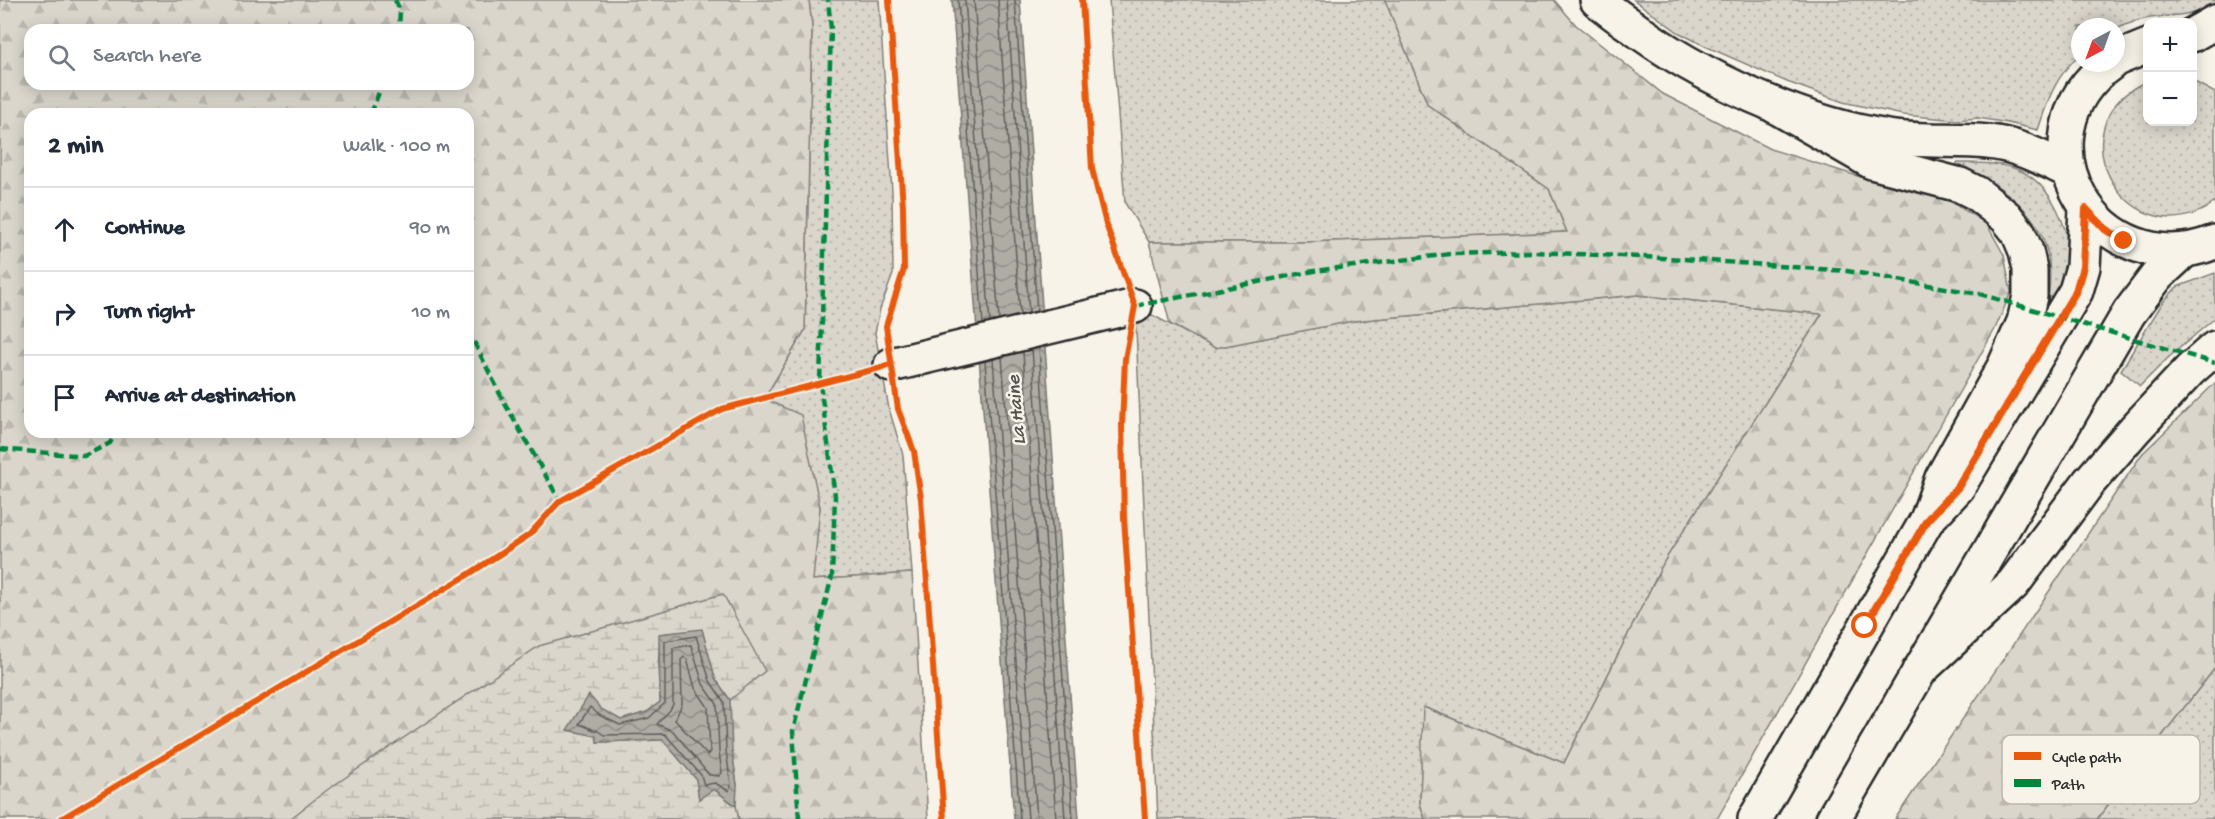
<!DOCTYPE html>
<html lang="en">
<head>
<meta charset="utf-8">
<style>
  :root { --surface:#fff; --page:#f2f2f3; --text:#1f2937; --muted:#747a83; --line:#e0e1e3 }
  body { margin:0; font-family:"Gochi Hand",sans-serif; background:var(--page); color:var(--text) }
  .controls { position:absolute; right:18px; top:18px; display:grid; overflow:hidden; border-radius:12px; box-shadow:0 3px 15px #0003 }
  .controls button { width:54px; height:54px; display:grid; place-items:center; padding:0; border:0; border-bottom:2px solid var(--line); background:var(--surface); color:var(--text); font:30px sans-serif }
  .compass { position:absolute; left:2071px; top:18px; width:54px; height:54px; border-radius:50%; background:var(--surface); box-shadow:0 3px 15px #0003; rotate:221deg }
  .stop { position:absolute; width:18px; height:18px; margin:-14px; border:4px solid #ea580c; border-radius:50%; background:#fff }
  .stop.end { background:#ea580c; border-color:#fff; box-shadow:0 2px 6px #0008 }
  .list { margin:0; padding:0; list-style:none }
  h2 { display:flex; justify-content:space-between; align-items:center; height:78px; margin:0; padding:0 24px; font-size:26px }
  h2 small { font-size:20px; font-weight:400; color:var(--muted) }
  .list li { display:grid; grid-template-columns:39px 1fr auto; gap:18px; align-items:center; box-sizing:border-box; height:84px; padding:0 24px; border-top:2px solid var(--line) }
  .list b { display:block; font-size:22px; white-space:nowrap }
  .list em { font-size:20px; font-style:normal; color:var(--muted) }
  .icon { flex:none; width:33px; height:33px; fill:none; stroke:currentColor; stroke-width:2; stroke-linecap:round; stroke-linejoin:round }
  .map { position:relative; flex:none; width:2215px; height:819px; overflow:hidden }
  .search { position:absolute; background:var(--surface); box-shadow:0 3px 15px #0003; left:24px; top:24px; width:450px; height:66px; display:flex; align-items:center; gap:15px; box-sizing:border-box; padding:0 21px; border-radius:18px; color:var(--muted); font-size:22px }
  .panel { position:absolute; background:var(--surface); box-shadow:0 3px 15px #0003; left:24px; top:108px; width:450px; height:330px; border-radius:18px }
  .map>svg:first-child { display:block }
  .grass { fill:url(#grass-dots); stroke:#82807c; stroke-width:1.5 }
  .forest { fill:url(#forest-firs); stroke:#82807c; stroke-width:1.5; fill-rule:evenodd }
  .wetland { fill:url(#wetland-marsh); stroke:#82807c; stroke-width:1.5 }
  .water { fill:url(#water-waves); stroke:#7a7874; stroke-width:1.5 }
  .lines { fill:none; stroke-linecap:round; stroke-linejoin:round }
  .shore { stroke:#605f5b; stroke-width:1.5 }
  .minor-casing { stroke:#2b2b2b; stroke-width:38 }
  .major-casing { stroke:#2b2b2b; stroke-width:38 }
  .highway-casing { stroke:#2b2b2b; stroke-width:38 }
  .minor { stroke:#f7f3e8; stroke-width:33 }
  .major { stroke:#f7f3e8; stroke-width:33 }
  .highway { stroke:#f7f3e8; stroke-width:33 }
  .quiet { stroke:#00873e; stroke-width:4.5; stroke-dasharray:9 4.5; stroke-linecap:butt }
  .cycleway-casing { stroke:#f7f3e8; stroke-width:10 }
  .cycleway { stroke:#e8590c; stroke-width:6 }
  .route { stroke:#ea580c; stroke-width:8 }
  .labels { text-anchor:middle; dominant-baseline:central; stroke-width:5; stroke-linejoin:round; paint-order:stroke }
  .water-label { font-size:20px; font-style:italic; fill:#53524f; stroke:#f7f3e8 }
  .key { fill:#f7f3e8; stroke:#bab7af; stroke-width:1.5 }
  .key-label { font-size:16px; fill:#2b2b2b }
</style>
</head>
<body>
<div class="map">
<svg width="2215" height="819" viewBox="0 0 2215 819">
  <defs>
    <pattern id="grass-dots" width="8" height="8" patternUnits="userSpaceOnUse" patternTransform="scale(1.5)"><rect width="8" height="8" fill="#dad6cc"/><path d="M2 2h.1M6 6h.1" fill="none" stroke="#bbb8af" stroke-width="1.8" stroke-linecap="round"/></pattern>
    <pattern id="forest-firs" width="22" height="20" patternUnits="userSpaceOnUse" patternTransform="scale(1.5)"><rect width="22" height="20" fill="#dad6cc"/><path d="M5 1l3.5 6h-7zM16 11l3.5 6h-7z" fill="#bbb8af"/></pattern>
    <pattern id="wetland-marsh" width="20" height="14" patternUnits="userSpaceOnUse" patternTransform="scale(1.5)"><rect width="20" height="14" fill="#dad6cc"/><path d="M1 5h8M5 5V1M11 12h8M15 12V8" fill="none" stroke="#bbb8af"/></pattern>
    <pattern id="water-waves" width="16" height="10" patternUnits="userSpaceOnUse" patternTransform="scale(1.5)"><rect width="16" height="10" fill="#afaca4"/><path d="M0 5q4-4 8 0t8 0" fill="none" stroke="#8f8c86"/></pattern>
  </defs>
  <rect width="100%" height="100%" fill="#f7f3e8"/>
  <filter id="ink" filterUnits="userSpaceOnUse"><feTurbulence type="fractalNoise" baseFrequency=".0167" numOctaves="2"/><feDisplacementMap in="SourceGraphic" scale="12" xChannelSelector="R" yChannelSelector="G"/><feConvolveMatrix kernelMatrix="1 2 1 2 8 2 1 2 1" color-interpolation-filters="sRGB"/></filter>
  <g filter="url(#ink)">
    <!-- grass -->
    <g class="grass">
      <polygon points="809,0 879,0 892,192 893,274 880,309 875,333 889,409 903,455 912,573 812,580 820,507 764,399 805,330 812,27"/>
      <polygon points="1109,0 1385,0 1428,105 1549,189 1567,232 1309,242 1149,242 1125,203"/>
      <path d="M1634 0H2215V5C2194 16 2181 14 2158 17 2143 18 2129 23 2116 29V27H2080V54C2055 77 2048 99 2038 130L2008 123 1978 118 1957 120 1903 115 1843 102 1787 82 1705 46 1678 32Z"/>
      <path d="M2147 81 2148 122H2192L2193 81 2215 93V202C2132 264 2047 127 2147 81Z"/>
      <path d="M1957 163C1977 163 2002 162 2021 171 2051 186 2072 228 2067 261 2065 278 2056 292 2047 307 2050 288 2052 266 2046 247 2035 208 1994 179 1957 166Z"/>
      <polygon points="2215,273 2215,318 2168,358 2140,386 2121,370 2163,302 2177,287"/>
      <polygon points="1638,295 1822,314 1665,560 1564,763 1424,707 1420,803 1425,819 1158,819 1135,306 1215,348 1353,321"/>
      <polygon points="2215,668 2215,814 2212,819 2097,819"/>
    </g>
    <!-- forest -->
    <g class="forest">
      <path d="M0 0H809L812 27 805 330 764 399 801 415 820 507 813 580 912 573 928 819H0ZM30 30H468V84H30ZM30 114H468V432H30ZM597 741 732 751 737 785Z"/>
      <polygon points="1385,0 1554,0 1576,25 1663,94 1770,149 1864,178 1948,200 1986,223 2004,255 2011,292 1995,329 1717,819 1425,819 1420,803 1423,707 1564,763 1665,560 1822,314 1638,295 1353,321 1215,348 1170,324 1149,242 1309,242 1567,232 1549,189 1428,105"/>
      <polygon points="2215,383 2215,668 2097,819 1895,819 2142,454"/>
    </g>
    <!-- wetland -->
    <polygon class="wetland" points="723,594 765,671 730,700 715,678 702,630 660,634 658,668 660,702 647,712 621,720 601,709 568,730 597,736 597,742 663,740 696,779 699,799 713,789 736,806 739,819 290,819 327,790 539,646"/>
    <!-- water -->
    <g class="water">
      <polygon points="952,0 1020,0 1079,819 1014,819"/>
      <polygon points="702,629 715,678 730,700 732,751 737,785 736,806 714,789 699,799 696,779 663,740 597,742 596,736 567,730 589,695 601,709 621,720 647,712 660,702 659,634"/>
    </g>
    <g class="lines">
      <!-- shore -->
      <g class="shore">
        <polyline points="958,0 983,324"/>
        <polyline points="965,0 990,323"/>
        <polyline points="974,0 999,320"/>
        <polyline points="998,0 1020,315"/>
        <polyline points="1007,0 1029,313"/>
        <polyline points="1015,0 1037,311"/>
        <polyline points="1039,348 1073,819"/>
        <polyline points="1032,349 1065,819"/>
        <polyline points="1023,352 1056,819"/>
        <polyline points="1002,357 1037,819"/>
        <polyline points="993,359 1028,819"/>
        <polyline points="985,361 1020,819"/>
        <polygon points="696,636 710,681 724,702 726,751 731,785 729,791 715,783 704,785 701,775 665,734 604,735 598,731 579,724 590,707 599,715 620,725 649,718 665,703 665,641"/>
        <polygon points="691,645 703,684 717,704 719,752 722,773 719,776 709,775 673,731 657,724 670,710 673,704 673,648"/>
        <polygon points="684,657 687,659 695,688 708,707 710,752 707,755 675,720 682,704 681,660"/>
      </g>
      <!-- minor casing -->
      <g class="minor-casing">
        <polyline id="minor" points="891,365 1135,306"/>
      </g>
      <!-- major casing -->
      <g class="major-casing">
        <g id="major">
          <polyline points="2192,35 2215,22"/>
          <polyline points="2116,59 2148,46"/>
          <path d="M2111 63C2009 136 2097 289 2215 242"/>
          <polyline points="1755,819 1927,520 1958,487 2076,291 2083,267 2086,209"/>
          <polyline points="1833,819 2129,313 2157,276 2184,251"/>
        </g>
      </g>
      <!-- highway casing -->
      <g class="highway-casing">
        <g id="highway">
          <path d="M1597 0C1607 9 1619 17 1630 25 1699 77 1802 124 1888 137 1921 142 1955 139 1988 142 2016 144 2044 159 2069 171"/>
          <polyline points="1768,102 1872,162 1960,185 1976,193 2006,217 2018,232 2026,251 2030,269 2030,296 2024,322 2005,365 1942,478 1927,520"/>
          <polyline points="1919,671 2013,584 2089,482 2135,429 2190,370 2215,348"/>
        </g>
      </g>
      <!-- minor -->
      <use href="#minor" class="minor"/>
      <!-- major -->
      <use href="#major" class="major"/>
      <!-- highway -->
      <use href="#highway" class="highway"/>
      <!-- quiet -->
      <g class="quiet">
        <polyline points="395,0 400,10 399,30"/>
        <polyline points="371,114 382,84"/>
        <polyline points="1135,306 1314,271 1450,254 1535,252 1684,259 1847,271 1980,294 2215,363"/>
        <polyline points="468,330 504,402 560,501"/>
        <polyline points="0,449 84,456 110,443 116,432"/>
        <polyline points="799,819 793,731 832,576 835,496 820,383 831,29 828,0"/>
      </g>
      <!-- cycleway casing -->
      <g class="cycleway-casing">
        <g id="cycleway">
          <polyline points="889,0 903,207 904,269 886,326 898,409 914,451 921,499 944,819"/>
          <polyline points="1082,0 1092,169 1106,224 1135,306 1125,359 1122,425 1124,518 1145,819"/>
          <polyline points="61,819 466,576 529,535 560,501 722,409 891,365"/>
        </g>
      </g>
      <!-- cycleway -->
      <use href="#cycleway" class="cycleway"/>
    </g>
  </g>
  <g class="lines" filter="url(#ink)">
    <!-- route -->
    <polyline class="route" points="1865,626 1927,520 1958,487 2076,291 2083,267 2086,209 2105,229 2124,241"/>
  </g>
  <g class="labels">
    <!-- water labels -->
    <g class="water-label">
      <text transform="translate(1018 410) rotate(-95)">La Haine</text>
    </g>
  </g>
  <!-- legend -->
  <rect x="2002" y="735" width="198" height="69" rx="9" class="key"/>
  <rect x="2014" y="752" width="27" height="8" fill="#e8590c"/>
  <rect x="2014" y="779" width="27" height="8" fill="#00873e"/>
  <g class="key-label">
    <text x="2052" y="762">Cycle path</text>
    <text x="2052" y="789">Path</text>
  </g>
</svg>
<div class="controls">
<button>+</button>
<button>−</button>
</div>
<svg class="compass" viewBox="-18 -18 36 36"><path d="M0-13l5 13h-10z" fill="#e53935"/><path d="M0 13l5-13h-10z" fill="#747a83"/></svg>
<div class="stop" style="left:1865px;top:626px"></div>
<div class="stop end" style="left:2124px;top:241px"></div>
<div class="search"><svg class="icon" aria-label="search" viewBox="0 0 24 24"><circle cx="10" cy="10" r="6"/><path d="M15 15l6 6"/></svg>Search here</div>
<section class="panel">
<h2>2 min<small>Walk · 100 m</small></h2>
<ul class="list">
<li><svg class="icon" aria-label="ahead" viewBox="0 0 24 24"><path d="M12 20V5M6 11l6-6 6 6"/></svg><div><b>Continue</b></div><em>90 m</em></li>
<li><svg class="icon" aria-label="right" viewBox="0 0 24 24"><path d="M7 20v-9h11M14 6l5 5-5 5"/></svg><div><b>Turn right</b></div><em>10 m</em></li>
<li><svg class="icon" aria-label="arrive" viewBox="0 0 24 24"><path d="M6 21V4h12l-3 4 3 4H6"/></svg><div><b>Arrive at destination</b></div></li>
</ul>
</section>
</div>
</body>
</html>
